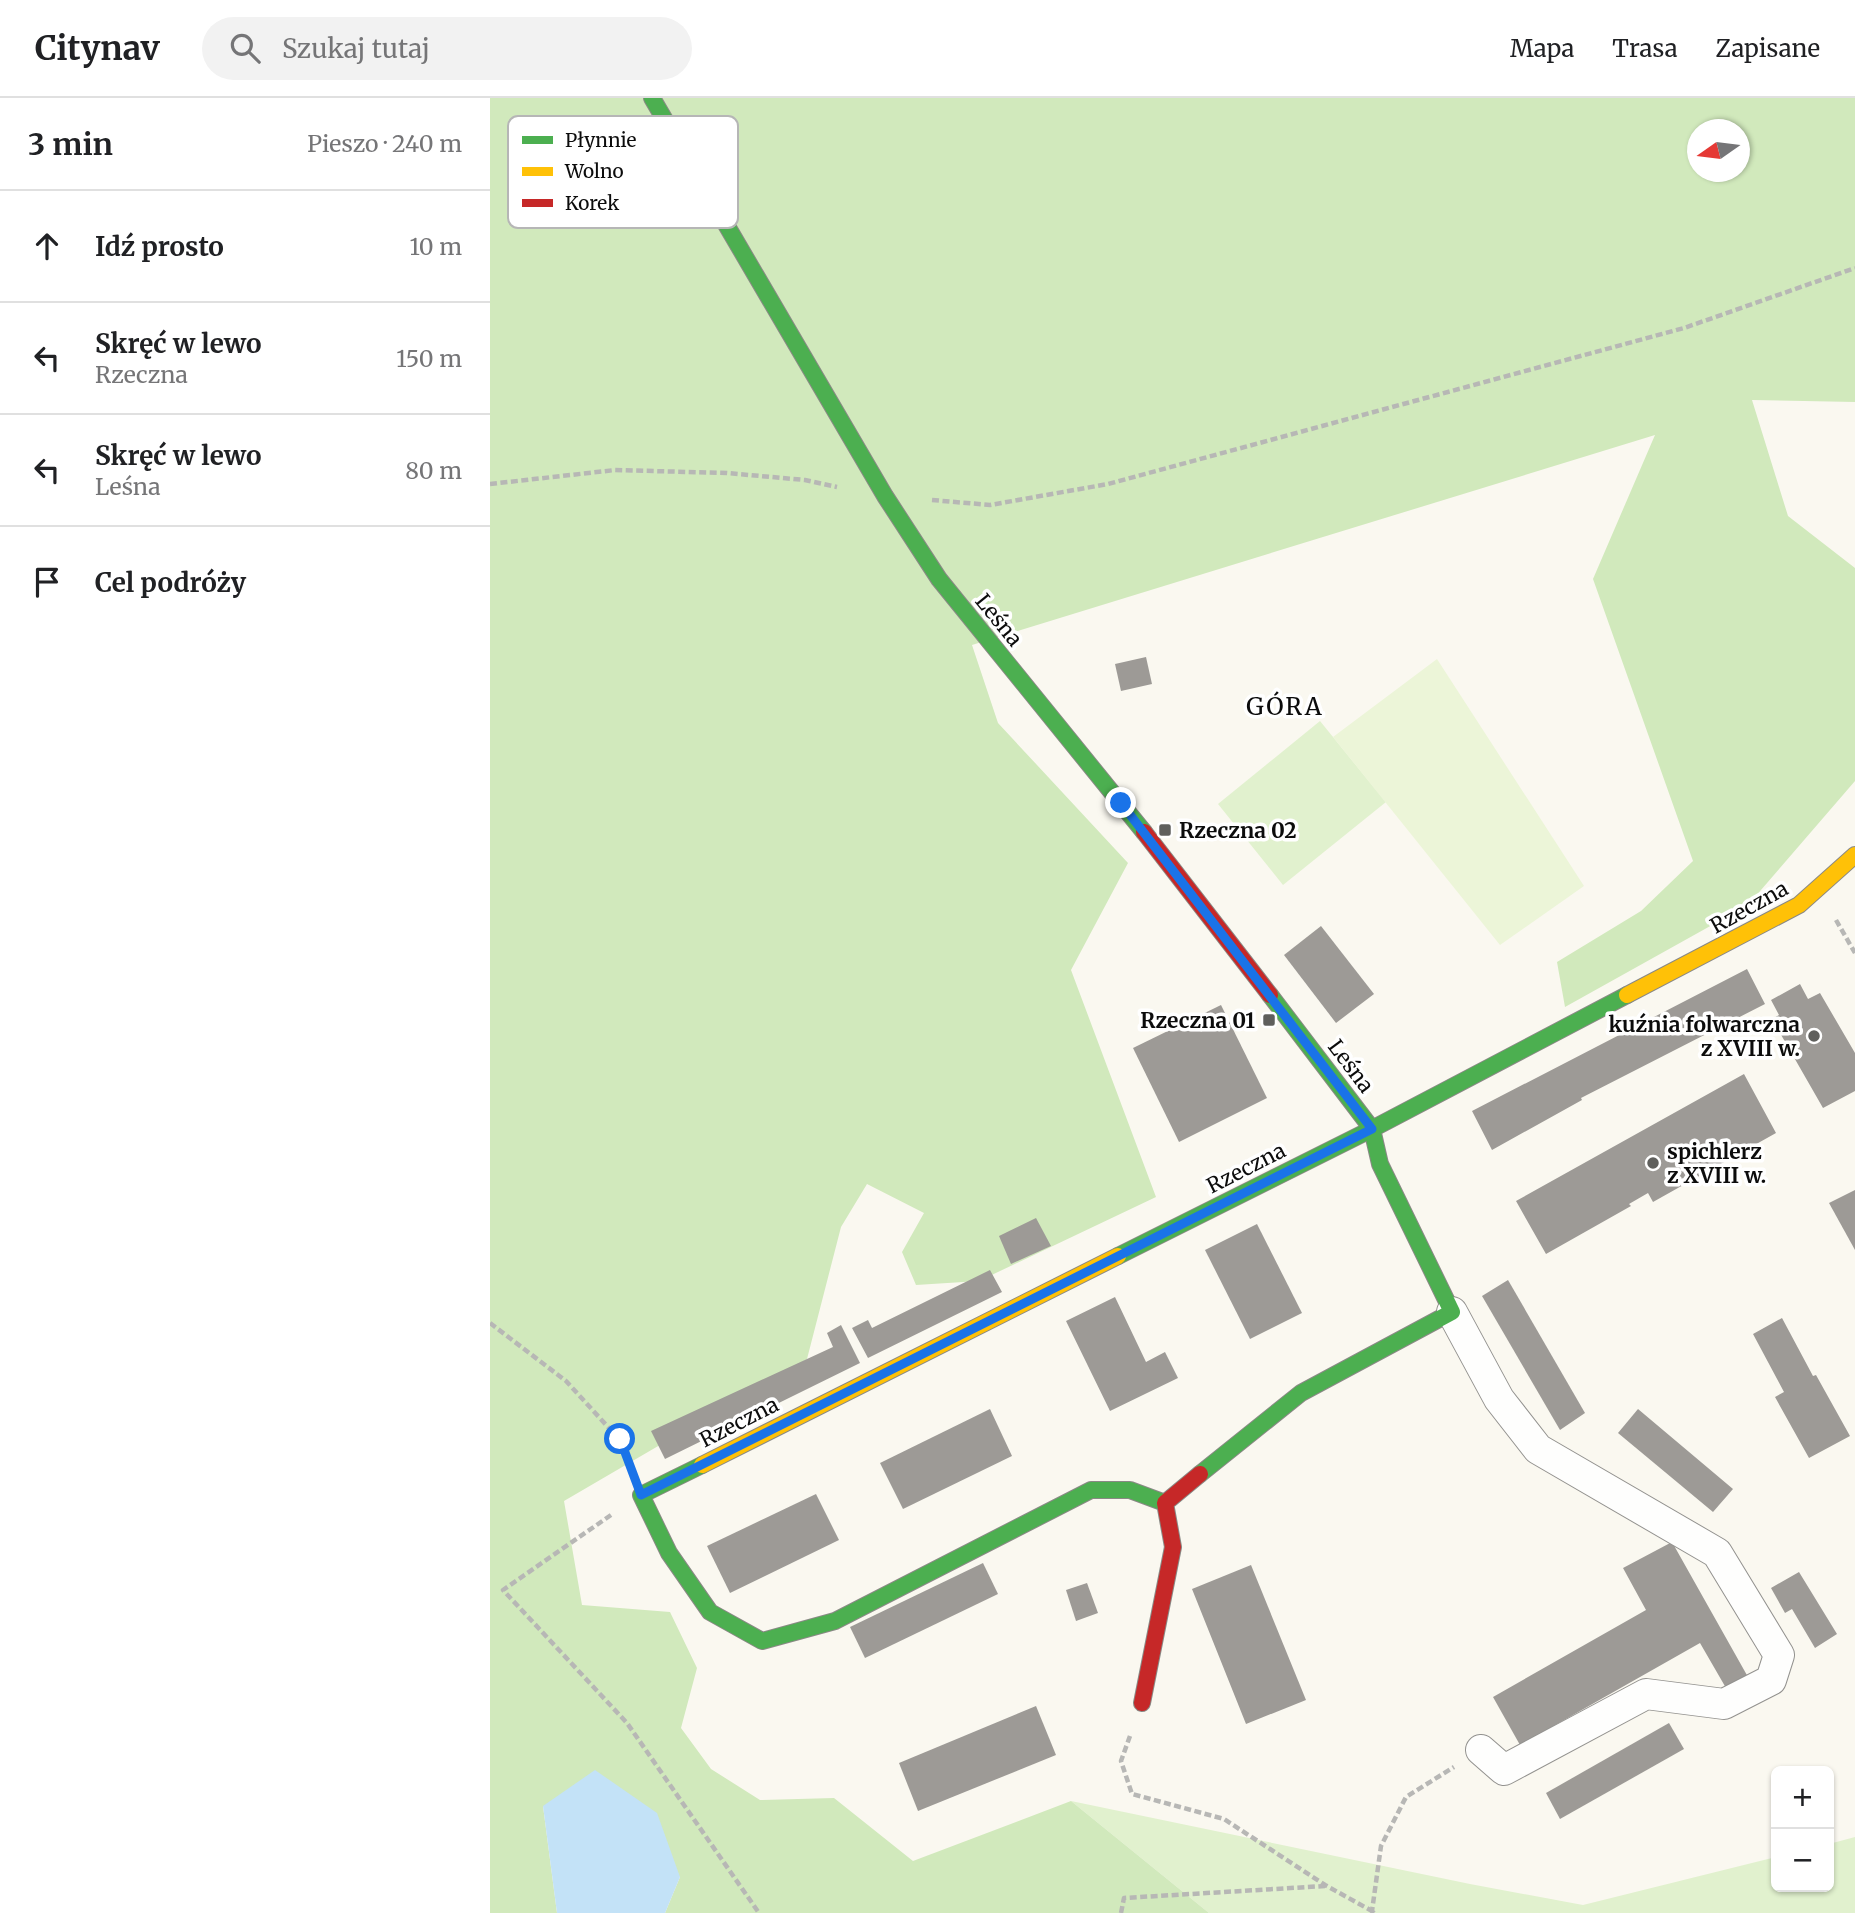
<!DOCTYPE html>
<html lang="pl">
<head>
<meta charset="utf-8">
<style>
  :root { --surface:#fff; --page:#f2f2f2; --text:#202124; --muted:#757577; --line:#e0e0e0 }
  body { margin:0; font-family:Merriweather,serif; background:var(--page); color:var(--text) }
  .controls { position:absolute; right:21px; bottom:21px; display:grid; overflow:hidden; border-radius:10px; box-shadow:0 2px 5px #0004 }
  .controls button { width:63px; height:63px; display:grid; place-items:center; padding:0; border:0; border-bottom:2px solid var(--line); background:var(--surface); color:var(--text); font:35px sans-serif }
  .compass { position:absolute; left:1197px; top:21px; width:63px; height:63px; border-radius:50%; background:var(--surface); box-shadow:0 2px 5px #0004; rotate:256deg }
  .stop { position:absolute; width:21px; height:21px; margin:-16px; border:5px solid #1a73e8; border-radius:50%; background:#fff }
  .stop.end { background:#1a73e8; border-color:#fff; box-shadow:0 2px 7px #0008 }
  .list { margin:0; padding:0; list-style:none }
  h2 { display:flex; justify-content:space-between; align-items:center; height:91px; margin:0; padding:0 28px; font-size:30px }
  h2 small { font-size:23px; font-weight:400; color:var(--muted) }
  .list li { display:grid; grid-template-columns:46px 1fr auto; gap:21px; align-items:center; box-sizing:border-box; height:112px; padding:0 28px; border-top:2px solid var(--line) }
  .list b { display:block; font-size:26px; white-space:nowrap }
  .list p { margin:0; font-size:23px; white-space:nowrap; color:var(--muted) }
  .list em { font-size:23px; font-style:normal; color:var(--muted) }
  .icon { flex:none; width:38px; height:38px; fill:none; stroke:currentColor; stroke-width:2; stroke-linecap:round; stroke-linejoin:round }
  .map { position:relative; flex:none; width:1365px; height:1815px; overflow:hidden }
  header { display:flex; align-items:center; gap:42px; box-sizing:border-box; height:98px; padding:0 35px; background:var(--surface); border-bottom:2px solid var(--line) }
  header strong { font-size:33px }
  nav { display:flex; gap:38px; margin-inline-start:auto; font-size:24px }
  .search { width:490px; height:63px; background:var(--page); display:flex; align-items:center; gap:18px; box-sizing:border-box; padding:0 24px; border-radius:38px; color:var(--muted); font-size:26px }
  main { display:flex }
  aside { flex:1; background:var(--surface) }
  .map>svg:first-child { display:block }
  .green { fill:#e1f1ce }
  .forest { fill:#d1e9bc; fill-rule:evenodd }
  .pitch { fill:#ecf5d8 }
  .water { fill:#c3e2f7 }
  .building { fill:#9d9a96 }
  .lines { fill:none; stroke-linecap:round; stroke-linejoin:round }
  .street-casing { stroke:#93928f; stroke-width:32 }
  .fast-casing { stroke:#8a8985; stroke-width:18 }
  .slow-casing { stroke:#8a8985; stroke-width:18 }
  .jam-casing { stroke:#8a8985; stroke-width:18 }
  .path { stroke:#b7b7b5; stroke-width:4.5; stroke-dasharray:7 3.5; stroke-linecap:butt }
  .street { stroke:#fefefd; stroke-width:30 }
  .fast { stroke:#4caf50; stroke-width:16 }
  .slow { stroke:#ffc107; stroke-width:16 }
  .jam { stroke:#c62828; stroke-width:16 }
  .route { stroke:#1a73e8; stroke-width:9 }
  .poi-dot { fill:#5f5f5c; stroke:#fff; stroke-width:2.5 }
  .labels { text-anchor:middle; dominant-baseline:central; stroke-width:7; stroke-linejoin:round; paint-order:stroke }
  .street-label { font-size:21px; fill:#0c0c0c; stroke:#fff }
  .poi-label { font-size:21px; font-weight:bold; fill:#0c0c0c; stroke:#fff; text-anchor:start }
  .quarter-label { font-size:24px; letter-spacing:2px; fill:#0c0c0c; stroke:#fff }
  .key { fill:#fff; stroke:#b6b6b6; stroke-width:2 }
  .key-label { font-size:19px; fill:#0c0c0c }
</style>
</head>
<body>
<header>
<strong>Citynav</strong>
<div class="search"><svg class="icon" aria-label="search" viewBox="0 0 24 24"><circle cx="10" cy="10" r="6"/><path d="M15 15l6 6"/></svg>Szukaj tutaj</div>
<nav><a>Mapa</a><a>Trasa</a><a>Zapisane</a></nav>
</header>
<main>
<aside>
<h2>3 min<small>Pieszo · 240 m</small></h2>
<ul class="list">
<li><svg class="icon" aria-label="ahead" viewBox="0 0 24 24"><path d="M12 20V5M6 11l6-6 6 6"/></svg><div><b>Idź prosto</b></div><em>10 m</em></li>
<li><svg class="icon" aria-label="left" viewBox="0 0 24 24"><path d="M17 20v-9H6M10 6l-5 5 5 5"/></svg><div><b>Skręć w lewo</b><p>Rzeczna</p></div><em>150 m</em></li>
<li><svg class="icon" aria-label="left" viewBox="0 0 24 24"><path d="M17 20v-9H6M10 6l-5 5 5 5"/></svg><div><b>Skręć w lewo</b><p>Leśna</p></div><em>80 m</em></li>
<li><svg class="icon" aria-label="arrive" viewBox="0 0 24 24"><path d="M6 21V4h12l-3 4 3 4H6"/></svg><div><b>Cel podróży</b></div></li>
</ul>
</aside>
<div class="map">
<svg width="1365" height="1815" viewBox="0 0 1365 1815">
  <rect width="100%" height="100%" fill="#faf8f0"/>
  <!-- green -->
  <g class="green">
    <polygon points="830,623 896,704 793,787 728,706"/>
    <polygon points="581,1703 980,1786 1093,1807 1286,1759 1286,1789 1339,1789 1339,1746 1365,1739 1365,1815 719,1815"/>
  </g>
  <!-- forest -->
  <path class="forest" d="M0 0H1365V304L1262 302 1298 418 1365 470V683L1258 807 1075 909 1067 864 1151 813 1203 763 1103 481 1165 337 482 547 508 625 638 765 581 872 666 1099 489 1183 426 1187 412 1154 434 1115 377 1086 351 1129 317 1261 74 1403 92 1507 180 1514 207 1570 191 1630 221 1671 270 1702 344 1700 423 1763 581 1703 719 1815H175L190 1779 53 1708 67 1815H0ZM1208 32H1250V74H1208Z"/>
  <!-- pitch -->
  <polygon class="pitch" points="947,561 1094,788 1010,847 843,639"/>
  <!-- water -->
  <polygon class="water" points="105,1672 167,1715 190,1779 175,1815 67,1815 53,1708"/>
  <!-- building -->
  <g class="building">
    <polygon points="656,559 662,586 631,593 625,566"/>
    <polygon points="831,828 884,896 846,925 794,857"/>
    <polygon points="1257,871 1275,906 1091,1000 1092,1002 1002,1052 982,1013"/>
    <polygon points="1310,886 1318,901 1330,895 1365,955 1365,993 1333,1010 1282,921 1289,917 1281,902"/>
    <polygon points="731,907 777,1000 689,1044 643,950"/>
    <polygon points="1254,976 1286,1035 1163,1104 1158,1095 1139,1106 1141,1108 1056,1156 1026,1103"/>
    <polygon points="1365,1092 1365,1152 1339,1105"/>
    <polygon points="546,1120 561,1148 521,1166 509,1138"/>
    <polygon points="767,1126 812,1215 760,1241 715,1152"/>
    <polygon points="500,1172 512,1194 378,1260 362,1230 378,1222 382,1230"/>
    <polygon points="1018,1182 1095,1315 1070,1332 992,1198"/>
    <polygon points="625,1199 656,1264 675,1254 688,1280 620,1313 576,1223"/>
    <polygon points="1292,1220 1323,1278 1326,1277 1360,1338 1319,1360 1285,1299 1294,1294 1263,1236"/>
    <polygon points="351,1227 370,1265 175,1361 161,1333 343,1249 337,1235"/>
    <polygon points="500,1311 522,1358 413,1411 390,1365"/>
    <polygon points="1148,1311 1243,1391 1223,1414 1128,1335"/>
    <polygon points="326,1396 349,1442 240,1495 217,1448"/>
    <polygon points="1182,1444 1258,1579 1236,1590 1210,1545 1030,1647 1003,1599 1156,1512 1133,1470"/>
    <polygon points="493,1465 508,1496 375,1560 360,1529"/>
    <polygon points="761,1467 816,1602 756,1626 702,1491"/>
    <polygon points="1309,1474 1347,1536 1325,1550 1302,1511 1295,1515 1281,1490"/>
    <polygon points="597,1485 608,1515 586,1523 576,1492"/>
    <polygon points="546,1608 566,1657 428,1713 409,1665"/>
    <polygon points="1179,1625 1194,1651 1070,1721 1056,1695"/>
  </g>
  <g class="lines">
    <!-- street casing -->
    <g class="street-casing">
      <polyline id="street" points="962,1214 1009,1301 1048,1351 1227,1455 1289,1557 1281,1582 1234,1606 1156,1596 1014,1672 991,1652"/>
    </g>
    <!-- fast casing -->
    <g class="fast-casing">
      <g id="fast">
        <polyline points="162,0 395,398 449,481 654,734"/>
        <polyline points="628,1158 882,1031 1137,897"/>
        <polyline points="212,1367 151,1397 179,1455 220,1514 272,1543 345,1523 601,1392 640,1392 675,1405"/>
        <polyline points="710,1376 811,1295 962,1214 890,1066 882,1031 780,897"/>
      </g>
    </g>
    <!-- slow casing -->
    <g class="slow-casing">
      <g id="slow">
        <polyline points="1137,897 1309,807 1365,757"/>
        <polyline points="212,1367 628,1158"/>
      </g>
    </g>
    <!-- jam casing -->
    <g class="jam-casing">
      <g id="jam">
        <polyline points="654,734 780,897"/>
        <polyline points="652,1605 683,1449 675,1405 710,1376"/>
      </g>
    </g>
    <!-- path -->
    <g class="path">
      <polyline points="0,386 125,372 237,375 315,382 347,389"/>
      <polyline points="442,402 500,407 618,386 1194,230 1365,170"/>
      <polyline points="1346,822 1365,855"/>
      <polyline points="0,1225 76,1283 129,1341 139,1364"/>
      <polyline points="121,1417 13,1492 137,1625 269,1815"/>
      <polyline points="640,1638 631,1663 642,1696 734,1721 835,1787 882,1813"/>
      <polyline points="631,1815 634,1800 835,1788"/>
      <polyline points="884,1815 882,1813 891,1748 916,1699 964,1669"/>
    </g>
    <!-- street -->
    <use href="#street" class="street"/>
    <!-- fast -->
    <use href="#fast" class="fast"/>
    <!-- slow -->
    <use href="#slow" class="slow"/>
    <!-- jam -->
    <use href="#jam" class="jam"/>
  </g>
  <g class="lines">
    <!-- route -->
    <polyline class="route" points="130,1341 151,1397 882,1031 631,705"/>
  </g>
  <!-- markers -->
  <g class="poi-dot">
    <rect x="668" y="725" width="14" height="14" rx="3.5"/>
    <rect x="772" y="915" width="14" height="14" rx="3.5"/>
    <circle cx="1324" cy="938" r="7"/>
    <circle cx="1163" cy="1065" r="7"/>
  </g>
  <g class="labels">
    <!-- street labels -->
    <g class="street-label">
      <text transform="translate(509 522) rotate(51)">Leśna</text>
      <text transform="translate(1259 809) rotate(-29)">Rzeczna</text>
      <text transform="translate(861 968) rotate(53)">Leśna</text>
      <text transform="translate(756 1070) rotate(-27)">Rzeczna</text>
      <text transform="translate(249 1324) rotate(-27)">Rzeczna</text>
    </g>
    <!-- poi labels -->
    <g class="poi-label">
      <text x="689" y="732">Rzeczna 02</text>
      <text x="765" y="922" text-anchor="end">Rzeczna 01</text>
      <text x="1310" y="926" text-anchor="end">kuźnia folwarczna<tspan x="1310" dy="24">z XVIII w.</tspan></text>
      <text x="1177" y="1053">spichlerz<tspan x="1177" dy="24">z XVIII w.</tspan></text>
    </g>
    <!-- quarter labels -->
    <g class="quarter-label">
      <text x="795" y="608">GÓRA</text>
    </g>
  </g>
  <!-- legend -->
  <rect x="18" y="18" width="230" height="112" rx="10" class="key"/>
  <rect x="32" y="38" width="31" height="8" fill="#4caf50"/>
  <rect x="32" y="69" width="31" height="9" fill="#ffc107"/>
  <rect x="32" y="101" width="31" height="8" fill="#c62828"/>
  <g class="key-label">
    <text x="75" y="49">Płynnie</text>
    <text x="75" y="80">Wolno</text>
    <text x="75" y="112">Korek</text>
  </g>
</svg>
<div class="controls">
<button>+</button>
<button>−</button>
</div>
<svg class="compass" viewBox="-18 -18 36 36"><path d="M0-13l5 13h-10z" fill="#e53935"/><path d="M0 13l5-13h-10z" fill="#757577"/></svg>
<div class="stop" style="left:130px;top:1341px"></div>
<div class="stop end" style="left:631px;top:705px"></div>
</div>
</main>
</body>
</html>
